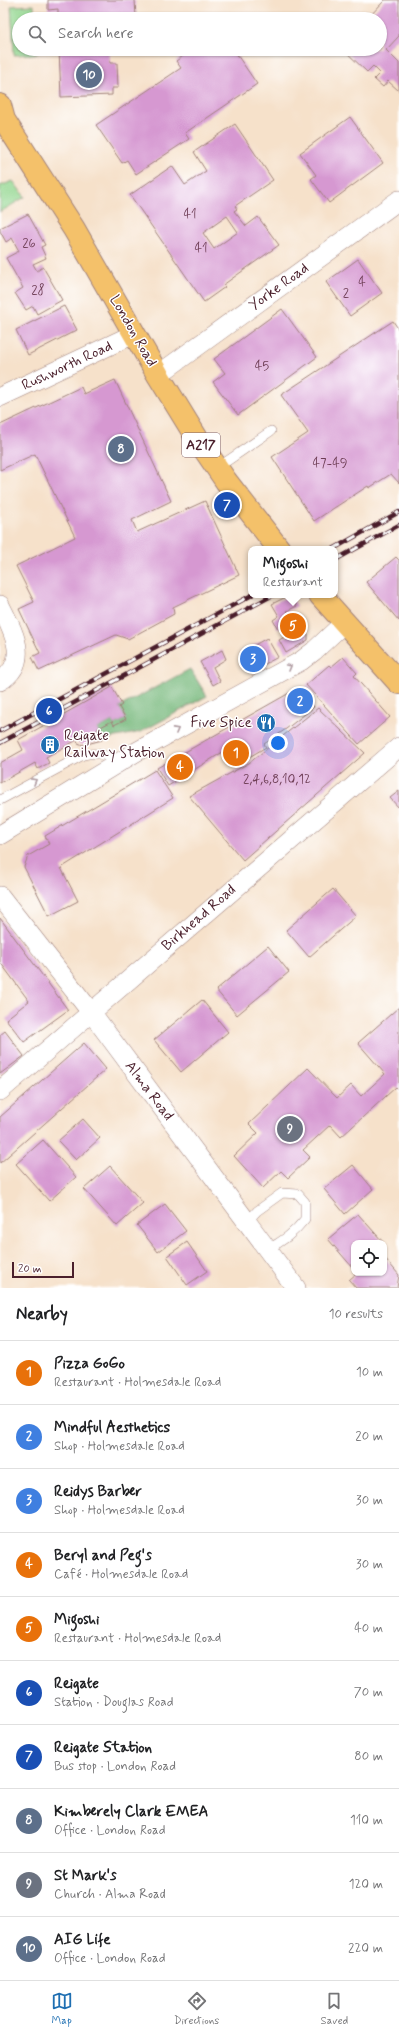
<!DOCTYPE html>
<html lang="en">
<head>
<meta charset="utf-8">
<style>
  :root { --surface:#fff; --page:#f2f2f2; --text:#202124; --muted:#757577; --line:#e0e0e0; --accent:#1f6fb2 }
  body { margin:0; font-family:Mynerve,sans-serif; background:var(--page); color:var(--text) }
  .controls { position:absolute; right:12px; bottom:12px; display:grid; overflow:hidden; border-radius:8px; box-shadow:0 1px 3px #0004 }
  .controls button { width:36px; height:36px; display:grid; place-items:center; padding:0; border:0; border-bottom:1px solid var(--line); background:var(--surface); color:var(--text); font:20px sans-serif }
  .scale { position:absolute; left:12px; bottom:10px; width:62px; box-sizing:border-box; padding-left:4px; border:2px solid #4a1f2b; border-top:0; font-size:11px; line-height:14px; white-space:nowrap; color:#4a1f2b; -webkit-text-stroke:3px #fff; paint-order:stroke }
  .you { position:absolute; left:278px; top:743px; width:14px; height:14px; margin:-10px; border:3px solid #fff; border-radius:50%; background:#1a73e8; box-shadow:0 0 0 6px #1a73e833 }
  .badge { display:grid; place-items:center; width:26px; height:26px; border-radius:50%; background:var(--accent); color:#fff; font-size:13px; font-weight:700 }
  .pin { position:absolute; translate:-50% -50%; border:2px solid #fff; box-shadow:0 1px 4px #0006 }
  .popup { position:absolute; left:248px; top:546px; width:90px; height:52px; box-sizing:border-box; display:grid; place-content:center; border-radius:8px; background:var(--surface); filter:drop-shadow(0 1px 3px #0005); font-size:13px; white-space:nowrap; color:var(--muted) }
  .popup b { font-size:15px; color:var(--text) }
  .popup::after { content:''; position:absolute; left:50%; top:100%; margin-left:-8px; border:8px solid transparent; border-top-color:var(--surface) }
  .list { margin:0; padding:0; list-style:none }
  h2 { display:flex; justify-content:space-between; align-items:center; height:52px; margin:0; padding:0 16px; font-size:17px }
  h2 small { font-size:13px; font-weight:400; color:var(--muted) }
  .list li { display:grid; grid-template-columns:26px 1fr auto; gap:12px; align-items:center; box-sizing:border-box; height:64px; padding:0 16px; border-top:1px solid var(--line) }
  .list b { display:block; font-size:15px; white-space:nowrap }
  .list p { margin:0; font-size:13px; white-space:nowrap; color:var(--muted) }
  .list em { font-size:13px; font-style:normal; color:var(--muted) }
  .icon { flex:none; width:22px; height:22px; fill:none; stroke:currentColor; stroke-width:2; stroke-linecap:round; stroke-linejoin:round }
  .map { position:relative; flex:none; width:399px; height:1288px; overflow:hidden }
  .search { position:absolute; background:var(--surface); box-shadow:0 1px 3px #0004; left:12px; right:12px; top:12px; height:44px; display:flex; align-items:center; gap:10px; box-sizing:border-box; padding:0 14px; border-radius:22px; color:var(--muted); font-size:15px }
  .sheet { height:692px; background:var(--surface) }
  nav { display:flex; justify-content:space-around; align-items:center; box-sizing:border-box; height:56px; border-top:1px solid var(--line); background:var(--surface); font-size:11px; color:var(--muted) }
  nav a { display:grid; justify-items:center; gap:2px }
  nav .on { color:var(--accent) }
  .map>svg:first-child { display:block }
  .green { fill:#92d68e; stroke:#6e7a5c }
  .forest { fill:#75b779; stroke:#606b52 }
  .building { fill:#d698d1; fill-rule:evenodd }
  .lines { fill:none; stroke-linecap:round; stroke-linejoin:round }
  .service-casing { stroke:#a0807a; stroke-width:10 }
  .minor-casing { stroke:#a0807a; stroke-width:20 }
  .primary-casing { stroke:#a0807a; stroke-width:24 }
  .service { stroke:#fff; stroke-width:9 }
  .minor { stroke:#fff; stroke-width:19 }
  .primary { stroke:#f4c16b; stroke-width:22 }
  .rail-casing { stroke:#4a1f2b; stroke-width:4.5 }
  .rail { stroke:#fff; stroke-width:3; stroke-dasharray:9; stroke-linecap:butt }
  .oneway { stroke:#ae9aa0 }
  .labels { text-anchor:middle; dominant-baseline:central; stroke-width:3; stroke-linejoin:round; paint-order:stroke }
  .number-label { font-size:13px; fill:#6d3d54 }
  .shield { fill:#fff; stroke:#80626b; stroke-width:1 }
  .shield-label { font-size:14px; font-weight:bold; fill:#4a1f2b }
  .street-label { font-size:15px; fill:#4a1f2b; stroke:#fff }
  .poi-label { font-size:15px; fill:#4a1f2b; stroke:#fff; text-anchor:end }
</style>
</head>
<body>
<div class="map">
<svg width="399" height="1288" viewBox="0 0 399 1288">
  <rect width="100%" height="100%" fill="#fff"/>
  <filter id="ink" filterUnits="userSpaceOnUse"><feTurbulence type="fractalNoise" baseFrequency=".025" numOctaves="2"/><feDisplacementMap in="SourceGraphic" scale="8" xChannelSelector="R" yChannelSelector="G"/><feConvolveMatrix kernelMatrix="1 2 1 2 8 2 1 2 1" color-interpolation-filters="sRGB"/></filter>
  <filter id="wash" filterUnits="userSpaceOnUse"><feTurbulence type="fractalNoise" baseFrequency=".012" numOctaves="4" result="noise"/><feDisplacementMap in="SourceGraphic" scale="16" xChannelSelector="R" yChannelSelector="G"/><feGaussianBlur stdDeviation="0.9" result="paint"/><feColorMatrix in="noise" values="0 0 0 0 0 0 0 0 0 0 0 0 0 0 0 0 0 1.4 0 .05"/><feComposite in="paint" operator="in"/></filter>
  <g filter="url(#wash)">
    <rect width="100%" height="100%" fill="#f6e1ca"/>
    <!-- green -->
    <g class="green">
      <polygon points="34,5 34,19 19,19 19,49 36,49 37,54 14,55 11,6"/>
      <polygon points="13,181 25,197 0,212 0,186"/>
    </g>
    <!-- forest -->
    <polygon class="forest" points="190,669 207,696 141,732 102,740 97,729 112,721 114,725 126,719 119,707"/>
    <g id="blocks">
      <!-- building -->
      <g class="building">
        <polygon points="48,0 135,0 136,17 58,19 58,9 48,10"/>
        <polygon points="385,0 399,0 399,36 386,50 399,63 399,91 388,81 383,87 374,79 380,73 373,66 367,72 343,49 380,49 380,19 367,19"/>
        <polygon points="59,49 109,49 110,63 117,63 118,88 112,88 112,95 61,97"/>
        <polygon points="193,49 233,49 257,84 185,133 189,139 136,174 127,160 122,163 96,125 181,68 176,61"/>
        <polygon points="350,117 383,163 329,203 311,179 316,175 300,153"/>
        <path d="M235 124 273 180 235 206 237 209 234 211 246 226 258 217 279 245 223 285 225 287 204 302 130 195 172 166 185 185 206 171 194 152ZM227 216 238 232 214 249 203 233Z"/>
        <polygon points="28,214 45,245 41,247 46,258 33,264 37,271 43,267 62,300 37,314 33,306 26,310 15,293 23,288 6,258 19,251 12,238 6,242 0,231 0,228"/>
        <polygon points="358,259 382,293 350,316 326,282"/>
        <polygon points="64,306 77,330 28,355 16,330"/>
        <polygon points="282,309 317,357 238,415 213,382 225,373 214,359"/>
        <polygon points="393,321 399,330 399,483 391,474 369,488 368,486 314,521 272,457 308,433 281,395"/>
        <polygon points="115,380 171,501 132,520 137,532 205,501 239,575 173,607 174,614 128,639 116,635 39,671 32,657 40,653 19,609 34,602 16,566 75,537 35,454 0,470 0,425 81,387 84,394"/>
        <polygon points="396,557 399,560 399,621 366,582"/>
        <polygon points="290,595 297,606 287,611 295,620 278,629 273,620 279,616 272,604"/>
        <polygon points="301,628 308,634 308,640 286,653 279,640"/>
        <polygon points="267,638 278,657 250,672 240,653"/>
        <polygon points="222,650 226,659 213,667 220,681 213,685 200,662"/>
        <polygon points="343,657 357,673 354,676 390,717 359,744 306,685 329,665 331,667"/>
        <polygon points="112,687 122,705 119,707 126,719 114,725 112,721 97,729 102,740 83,745 78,743 77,740 46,757 49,763 45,765 38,769 35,763 0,783 0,763 23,750 18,740"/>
        <polygon points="300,687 314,707 286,729 264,744 266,747 236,765 226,750 168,786 157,768"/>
        <polygon points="318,708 365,753 243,860 189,796 249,763"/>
        <polygon points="155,770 173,798 61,868 78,901 49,916 24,867 28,856 49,844 45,836"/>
        <polygon points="399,791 399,808 390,798"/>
        <polygon points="333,889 356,916 309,957 286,930"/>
        <polygon points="0,918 68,1010 24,1042 6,1019 29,1001 0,962"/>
        <polygon points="268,946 289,972 237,1015 216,990"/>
        <polygon points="202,1000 228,1032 181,1072 154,1040"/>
        <polygon points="399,1007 399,1090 396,1087 341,1137 330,1125 303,1150 310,1157 288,1178 281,1171 263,1188 234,1156 258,1133 249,1124 308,1068 337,1098 351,1085 361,1096 385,1074 358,1043"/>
        <polygon points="5,1031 24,1056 0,1074 0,1035"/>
        <polygon points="84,1043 106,1069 0,1163 0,1117"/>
        <polygon points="83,1119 100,1138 76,1160 58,1141"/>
        <polygon points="43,1140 76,1177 49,1201 16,1164"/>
        <polygon points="353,1165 373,1189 345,1214 324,1189"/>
        <polygon points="110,1166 143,1203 117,1226 84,1189"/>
        <polygon points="165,1204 186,1231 158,1252 137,1225"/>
        <polygon points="358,1214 383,1242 354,1243 353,1268 328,1239"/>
        <polygon points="187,1242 207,1271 187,1285 167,1256"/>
        <polygon points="384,1257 399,1275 397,1288 356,1288 349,1280 357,1273 384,1273"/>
      </g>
    </g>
  </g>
  <g filter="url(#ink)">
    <use href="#blocks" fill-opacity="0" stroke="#a0807a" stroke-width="1"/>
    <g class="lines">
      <!-- service casing -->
      <g class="service-casing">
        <g id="service">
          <polyline points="217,468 271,431"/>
          <path d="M0 800 83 755C97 752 106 754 117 763"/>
          <path d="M247 1222 257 1211 282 1193 298 1194 305 1202V1219C294 1233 283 1242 267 1249"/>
        </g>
      </g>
      <!-- minor casing -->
      <g class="minor-casing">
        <g id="minor">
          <polyline points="158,375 399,200"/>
          <polyline points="0,397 134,334"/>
          <path d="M0 605C12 630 32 661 0 681"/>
          <polyline points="0,835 136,752 301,661 314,651 345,622"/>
          <polyline points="0,896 91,1012 296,1288"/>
          <polyline points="0,1091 399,747"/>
        </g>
      </g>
      <!-- primary casing -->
      <g class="primary-casing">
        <g id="primary">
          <polyline points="0,105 4,120 74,229 158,375 198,440 226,481 279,549"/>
          <polyline points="320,595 399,683"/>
        </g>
      </g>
      <!-- service -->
      <use href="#service" class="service"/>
      <!-- minor -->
      <use href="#minor" class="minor"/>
      <!-- primary -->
      <use href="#primary" class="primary"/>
      <!-- rail casing -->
      <g class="rail-casing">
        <g id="rail">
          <polyline points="333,549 399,512"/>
          <polyline points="335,560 399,525"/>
          <polyline points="0,731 252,595"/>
          <polyline points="0,743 273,595"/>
        </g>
      </g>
      <!-- rail -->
      <use href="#rail" class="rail"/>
    </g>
    <!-- one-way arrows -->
    <defs><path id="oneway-chevron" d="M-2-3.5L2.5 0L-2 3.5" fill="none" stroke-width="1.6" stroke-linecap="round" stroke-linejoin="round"/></defs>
    <g class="oneway">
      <use href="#oneway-chevron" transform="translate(289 667) rotate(-30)"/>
      <use href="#oneway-chevron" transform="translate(176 730) rotate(-29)"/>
      <use href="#oneway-chevron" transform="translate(34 781) rotate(-29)"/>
    </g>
  </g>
  <!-- icons -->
  <defs>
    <g id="restaurant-disc" transform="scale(1)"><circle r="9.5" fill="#1f6fb2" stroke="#fff"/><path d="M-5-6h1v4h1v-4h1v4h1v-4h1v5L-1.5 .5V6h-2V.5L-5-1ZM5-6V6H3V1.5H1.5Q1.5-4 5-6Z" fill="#fff"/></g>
    <g id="building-disc" transform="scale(1)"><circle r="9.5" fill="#1f6fb2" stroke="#fff"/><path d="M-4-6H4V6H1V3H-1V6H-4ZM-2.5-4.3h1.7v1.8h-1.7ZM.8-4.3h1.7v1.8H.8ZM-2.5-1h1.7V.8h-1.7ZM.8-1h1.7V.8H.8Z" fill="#fff"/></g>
  </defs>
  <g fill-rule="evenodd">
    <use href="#restaurant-disc" x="266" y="723"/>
    <use href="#building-disc" x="50" y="745"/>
  </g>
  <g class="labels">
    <!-- number labels -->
    <g class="number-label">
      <text x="190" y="214">41</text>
      <text x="29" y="243">26</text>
      <text x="201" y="248">41</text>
      <text x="362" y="282">4</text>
      <text x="38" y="290">28</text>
      <text x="346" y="293">2</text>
      <text x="262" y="366">45</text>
      <text x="330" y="463">47-49</text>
      <text x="277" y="779">2,4,6,8,10,12</text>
    </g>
    <!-- shield labels -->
    <rect class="shield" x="182" y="433" width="38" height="24" rx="3"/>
    <g class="shield-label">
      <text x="201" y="445">A217</text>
    </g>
    <!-- street labels -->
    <g class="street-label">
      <text transform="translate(279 287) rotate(-36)">Yorke Road</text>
      <text transform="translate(133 331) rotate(60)">London Road</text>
      <text transform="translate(67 366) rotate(-25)">Rushworth Road</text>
      <text transform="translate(199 918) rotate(-41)">Birkhead Road</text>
      <text transform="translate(149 1091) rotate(53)">Alma Road</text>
    </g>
    <!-- poi labels -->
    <g class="poi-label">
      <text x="252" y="723">Five Spice</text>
      <text x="64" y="736" text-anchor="start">Reigate<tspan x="64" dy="17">Railway Station</tspan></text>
    </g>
  </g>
</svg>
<div class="controls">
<button><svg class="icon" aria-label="locate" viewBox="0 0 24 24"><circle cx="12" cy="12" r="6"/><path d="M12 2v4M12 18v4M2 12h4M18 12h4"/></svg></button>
</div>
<div class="scale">20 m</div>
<div class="you"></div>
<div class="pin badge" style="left:236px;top:753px;background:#e8710a">1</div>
<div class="pin badge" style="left:300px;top:701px;background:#3f7fe0">2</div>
<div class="pin badge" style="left:253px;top:659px;background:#3f7fe0">3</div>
<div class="pin badge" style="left:180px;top:767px;background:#e8710a">4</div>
<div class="pin badge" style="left:293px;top:626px;background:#e8710a">5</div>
<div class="popup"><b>Migoshi</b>Restaurant</div>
<div class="pin badge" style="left:49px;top:711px;background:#1a4fb4">6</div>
<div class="pin badge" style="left:227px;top:505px;background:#1a4fb4">7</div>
<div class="pin badge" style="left:121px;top:449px;background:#5c6f8a">8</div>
<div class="pin badge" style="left:290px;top:1129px;background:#6b7280">9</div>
<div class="pin badge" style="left:89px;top:75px;background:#5c6f8a">10</div>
<div class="search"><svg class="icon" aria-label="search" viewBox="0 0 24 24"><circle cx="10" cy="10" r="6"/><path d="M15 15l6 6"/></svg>Search here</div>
</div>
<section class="sheet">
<h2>Nearby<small>10 results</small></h2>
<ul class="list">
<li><span class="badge" style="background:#e8710a">1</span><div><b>Pizza GoGo</b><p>Restaurant · Holmesdale Road</p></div><em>10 m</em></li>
<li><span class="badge" style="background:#3f7fe0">2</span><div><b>Mindful Aesthetics</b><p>Shop · Holmesdale Road</p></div><em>20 m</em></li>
<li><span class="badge" style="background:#3f7fe0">3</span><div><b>Reidys Barber</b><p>Shop · Holmesdale Road</p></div><em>30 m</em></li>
<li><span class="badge" style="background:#e8710a">4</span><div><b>Beryl and Peg's</b><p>Café · Holmesdale Road</p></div><em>30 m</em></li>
<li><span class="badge" style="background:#e8710a">5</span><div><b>Migoshi</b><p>Restaurant · Holmesdale Road</p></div><em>40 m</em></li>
<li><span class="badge" style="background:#1a4fb4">6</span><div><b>Reigate</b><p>Station · Douglas Road</p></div><em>70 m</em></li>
<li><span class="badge" style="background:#1a4fb4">7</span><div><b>Reigate Station</b><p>Bus stop · London Road</p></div><em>80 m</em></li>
<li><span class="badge" style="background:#5c6f8a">8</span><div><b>Kimberely Clark EMEA</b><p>Office · London Road</p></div><em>110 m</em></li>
<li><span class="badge" style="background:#6b7280">9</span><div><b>St Mark's</b><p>Church · Alma Road</p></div><em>120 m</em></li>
<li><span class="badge" style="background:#5c6f8a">10</span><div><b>AIG Life</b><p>Office · London Road</p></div><em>220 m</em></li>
</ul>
</section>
<nav>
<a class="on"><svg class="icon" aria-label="map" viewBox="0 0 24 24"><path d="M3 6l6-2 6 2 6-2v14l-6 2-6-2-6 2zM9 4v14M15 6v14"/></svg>Map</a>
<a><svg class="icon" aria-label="directions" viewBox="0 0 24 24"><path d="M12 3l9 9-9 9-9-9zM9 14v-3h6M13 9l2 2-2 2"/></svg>Directions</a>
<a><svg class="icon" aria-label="saved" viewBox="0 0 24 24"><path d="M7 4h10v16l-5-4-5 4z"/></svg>Saved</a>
</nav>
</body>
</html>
